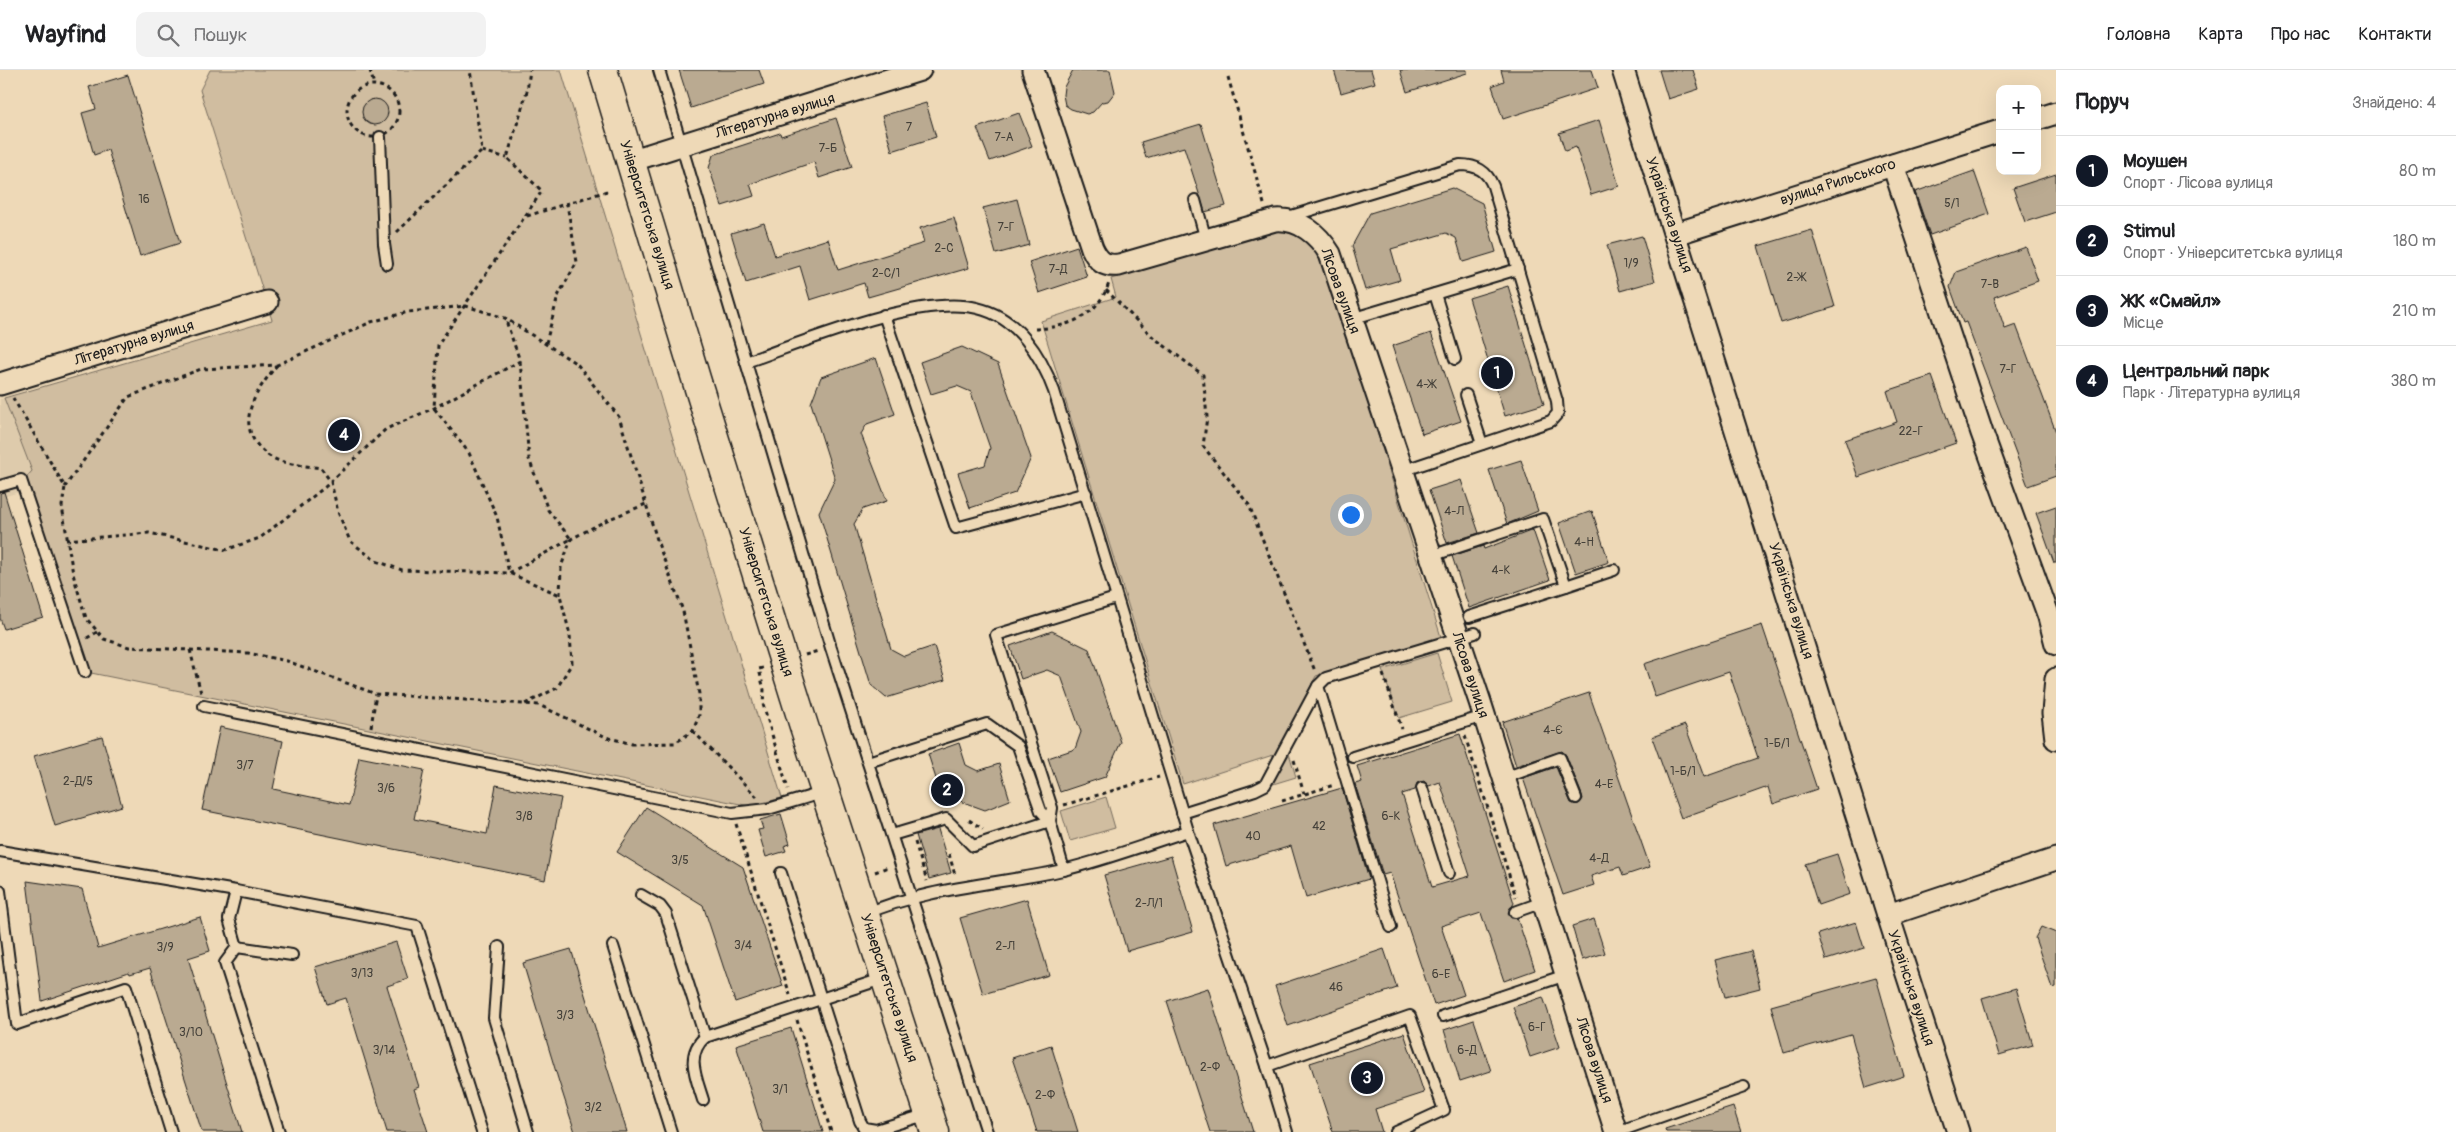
<!DOCTYPE html>
<html lang="uk">
<head>
<meta charset="utf-8">
<style>
  :root { --surface:#fff; --page:#f2f2f2; --text:#202124; --muted:#757577; --line:#e0e0e0; --accent:#111827 }
  body { margin:0; font-family:Pangolin,sans-serif; background:var(--page); color:var(--text) }
  .controls { position:absolute; right:15px; top:15px; display:grid; overflow:hidden; border-radius:10px; box-shadow:0 5px 20px #0002 }
  .controls button { width:45px; height:45px; display:grid; place-items:center; padding:0; border:0; border-bottom:1px solid var(--line); background:var(--surface); color:var(--text); font:25px sans-serif }
  .you { position:absolute; left:1350px; top:444px; width:18px; height:18px; margin:-12px; border:4px solid #fff; border-radius:50%; background:#1a73e8; box-shadow:0 0 0 8px #1a73e833 }
  .badge { display:grid; place-items:center; width:32px; height:32px; border-radius:50%; background:var(--accent); color:#fff; font-size:16px; font-weight:700 }
  .pin { position:absolute; translate:-50% -50%; border:2px solid #fff; box-shadow:0 1px 5px #0006 }
  .list { margin:0; padding:0; list-style:none }
  h2 { display:flex; justify-content:space-between; align-items:center; height:65px; margin:0; padding:0 20px; font-size:21px }
  h2 small { font-size:16px; font-weight:400; color:var(--muted) }
  .list li { display:grid; grid-template-columns:32px 1fr auto; gap:15px; align-items:center; box-sizing:border-box; height:70px; padding:0 20px; border-top:1px solid var(--line) }
  .list b { display:block; font-size:19px; white-space:nowrap }
  .list p { margin:0; font-size:16px; white-space:nowrap; color:var(--muted) }
  .list em { font-size:16px; font-style:normal; color:var(--muted) }
  .icon { flex:none; width:28px; height:28px; fill:none; stroke:currentColor; stroke-width:2; stroke-linecap:round; stroke-linejoin:round }
  .map { position:relative; flex:none; width:2056px; height:1062px; overflow:hidden }
  header { display:flex; align-items:center; gap:30px; box-sizing:border-box; height:70px; padding:0 25px; background:var(--surface); border-bottom:1px solid var(--line) }
  header strong { font-size:24px }
  nav { display:flex; gap:28px; margin-inline-start:auto; font-size:18px }
  .search { width:350px; height:45px; background:var(--page); display:flex; align-items:center; gap:12px; box-sizing:border-box; padding:0 18px; border-radius:10px; color:var(--muted); font-size:19px }
  main { display:flex }
  aside { flex:1; background:var(--surface) }
  .map>svg:first-child { display:block }
  .built { fill:#decbac }
  .green { fill:#d0bda0; stroke:#766c5e }
  .building { fill:#baaa91; stroke:#1c1c1c; fill-rule:evenodd }
  .lines { fill:none; stroke-linecap:round; stroke-linejoin:round }
  .service-casing { stroke:#1c1c1c; stroke-width:14 }
  .minor-casing { stroke:#1c1c1c; stroke-width:25 }
  .secondary-casing { stroke:#1c1c1c; stroke-width:31 }
  .path { stroke:#1c1c1c; stroke-width:3; stroke-dasharray:4 4; stroke-linecap:butt }
  .service { stroke:#eed9b7; stroke-width:10 }
  .minor { stroke:#eed9b7; stroke-width:21 }
  .secondary { stroke:#eed9b7; stroke-width:28 }
  .labels { text-anchor:middle; dominant-baseline:central; stroke-width:4; stroke-linejoin:round; paint-order:stroke }
  .number-label { font-size:12px; fill:#444039 }
  .street-label { font-size:15px; fill:#1c1c1c; stroke:#eed9b7 }
</style>
</head>
<body>
<header>
<strong>Wayfind</strong>
<div class="search"><svg class="icon" aria-label="search" viewBox="0 0 24 24"><circle cx="10" cy="10" r="6"/><path d="M15 15l6 6"/></svg>Пошук</div>
<nav><a>Головна</a><a>Карта</a><a>Про нас</a><a>Контакти</a></nav>
</header>
<main>
<div class="map">
<svg width="2056" height="1062" viewBox="0 0 2056 1062">
  <rect width="100%" height="100%" fill="#eed9b7"/>
  <filter id="ink" filterUnits="userSpaceOnUse"><feTurbulence type="fractalNoise" baseFrequency=".02" numOctaves="2"/><feDisplacementMap in="SourceGraphic" scale="10" xChannelSelector="R" yChannelSelector="G"/><feConvolveMatrix kernelMatrix="1 2 1 2 8 2 1 2 1" color-interpolation-filters="sRGB"/></filter>
  <g filter="url(#ink)">
    <!-- built -->
    <polygon class="built" points="4,328 32,402 25,409 19,422 0,428 0,329"/>
    <!-- green -->
    <g class="green">
      <polygon points="210,0 561,0 782,728 750,736 91,603 25,409 32,401 4,328 272,250 200,20"/>
      <polygon points="1276,160 1299,164 1320,179 1441,567 1316,606 1276,684 1183,714 1041,251 1116,227 1111,209"/>
      <polygon points="1437,583 1452,632 1399,648 1382,600"/>
      <polygon points="1288,680 1296,707 1273,714 1272,709"/>
      <polygon points="1106,727 1115,758 1070,771 1061,741"/>
    </g>
    <!-- building -->
    <g class="building">
      <polygon points="679,0 759,0 764,14 691,38"/>
      <polygon points="1073,0 1110,0 1115,22 1108,31 1102,32 1093,42 1087,44 1071,39 1065,35 1063,25 1064,17"/>
      <polygon points="1334,0 1371,0 1375,13 1341,23"/>
      <polygon points="1400,0 1467,0 1467,3 1407,22"/>
      <polygon points="1501,0 1592,0 1598,18 1503,49 1492,16 1504,11"/>
      <polygon points="1659,0 1693,0 1699,19 1668,29"/>
      <polygon points="128,5 180,173 140,186 108,80 94,85 82,43 96,39 89,17"/>
      <circle cx="375" cy="42" r="13"/>
      <polygon points="926,33 936,67 892,81 882,46"/>
      <polygon points="1019,43 1032,76 990,91 977,58"/>
      <polygon points="836,48 852,97 819,108 814,92 750,114 754,126 722,136 709,98 713,85 780,63 781,66"/>
      <polygon points="1599,50 1619,116 1591,125 1576,77 1565,81 1559,63"/>
      <polygon points="1201,54 1226,136 1205,142 1184,77 1146,88 1141,72"/>
      <polygon points="1974,101 1989,144 1930,165 1915,122"/>
      <polygon points="2056,104 2056,142 2025,152 2013,118"/>
      <polygon points="1452,118 1482,133 1496,182 1463,192 1456,168 1446,163 1391,179 1400,210 1365,220 1352,176 1370,143"/>
      <polygon points="1017,129 1029,175 996,184 983,138"/>
      <polygon points="954,148 969,198 868,227 864,213 810,230 800,196 746,213 731,163 764,153 775,186 828,169 838,200 924,173 920,158"/>
      <polygon points="1812,160 1835,237 1781,253 1758,176"/>
      <polygon points="1642,166 1655,211 1620,221 1607,175"/>
      <polygon points="1077,176 1087,207 1039,223 1029,192"/>
      <polygon points="2026,177 2038,211 1994,227 2005,259 2016,255 2056,362 2056,406 2028,416 1966,252 1963,253 1950,217 1956,202"/>
      <polygon points="1508,216 1544,334 1505,346 1469,228"/>
      <polygon points="1431,263 1461,351 1422,364 1392,276"/>
      <polygon points="962,277 998,294 1031,388 1015,423 970,438 958,403 985,395 990,378 980,349 971,322 957,316 931,324 920,292"/>
      <polygon points="876,288 895,344 867,354 861,364 887,431 863,439 854,454 891,579 904,586 934,576 945,610 886,628 871,615 819,442 835,409 811,333 821,307"/>
      <polygon points="1932,306 1956,373 1858,407 1845,370 1897,352 1887,321"/>
      <polygon points="1521,390 1538,441 1507,454 1489,400"/>
      <polygon points="1461,410 1479,463 1447,473 1429,420"/>
      <polygon points="4,422 43,547 4,559 0,548 0,423"/>
      <polygon points="2056,436 2056,493 2054,493 2036,443"/>
      <polygon points="1592,441 1609,492 1576,503 1559,453"/>
      <polygon points="1533,460 1550,510 1469,538 1452,486 1483,476 1484,479"/>
      <polygon points="1762,555 1817,719 1773,734 1768,717 1681,748 1652,667 1685,655 1704,707 1758,688 1729,602 1655,627 1644,594"/>
      <polygon points="1052,561 1089,579 1121,672 1105,707 1060,722 1048,688 1075,679 1081,662 1061,606 1047,600 1021,609 1010,576"/>
      <polygon points="1589,623 1650,797 1623,806 1620,797 1591,806 1594,815 1563,825 1523,708 1556,697 1571,733 1579,734 1583,729 1582,725 1566,685 1562,681 1516,696 1502,652"/>
      <polygon points="220,657 283,671 273,719 349,735 359,687 424,700 414,749 487,764 496,715 561,728 545,810 202,740"/>
      <path d="M1460 664 1514 833 1508 844 1511 848H1517L1535 900 1504 911 1481 843 1441 856 1464 925 1434 935 1390 803 1383 805 1355 714 1362 712 1357 696ZM1424 711 1429 716 1440 712 1470 806 1432 817 1402 724 1415 720 1417 713Z"/>
      <polygon points="102,666 122,736 55,756 34,686"/>
      <polygon points="959,673 966,695 978,701 999,694 1010,730 985,740 941,724 928,684"/>
      <polygon points="1342,718 1369,809 1306,828 1291,776 1226,796 1214,755"/>
      <polygon points="646,737 743,797 783,916 735,932 703,835 617,782"/>
      <polygon points="781,744 790,774 784,776 786,781 766,787 758,760 763,759 760,750"/>
      <polygon points="938,759 951,803 929,809 916,765"/>
      <polygon points="1837,784 1850,824 1818,835 1805,794"/>
      <polygon points="1171,786 1193,862 1127,881 1104,805"/>
      <polygon points="27,811 82,819 98,878 200,847 210,881 188,888 242,1062 202,1062 150,898 130,904 129,902 42,931"/>
      <polygon points="1027,829 1049,905 983,924 960,848"/>
      <polygon points="1594,849 1605,883 1582,890 1572,856"/>
      <polygon points="1856,852 1864,878 1826,890 1818,864"/>
      <polygon points="2041,857 2056,863 2056,917 2052,918 2035,868"/>
      <polygon points="396,872 408,909 387,916 419,1017 414,1019 428,1062 387,1062 346,928 327,934 315,897"/>
      <polygon points="571,879 607,997 627,1062 575,1062 559,1012 523,893"/>
      <polygon points="1384,879 1397,918 1288,956 1275,916"/>
      <polygon points="1751,881 1760,918 1725,927 1715,890"/>
      <polygon points="1876,907 1904,1006 1866,1018 1851,964 1784,983 1771,936"/>
      <polygon points="1208,918 1253,1062 1210,1062 1167,931"/>
      <polygon points="2016,918 2033,975 1999,985 1982,928"/>
      <polygon points="1543,927 1560,977 1530,987 1513,937"/>
      <polygon points="1474,950 1491,1001 1460,1011 1444,960"/>
      <polygon points="791,958 823,1062 763,1062 736,975"/>
      <polygon points="1404,963 1424,1023 1375,1039 1382,1062 1333,1062 1310,993"/>
      <polygon points="1051,975 1078,1062 1037,1062 1012,988"/>
      <polygon points="1733,1037 1741,1062 1666,1062 1665,1059"/>
    </g>
    <g class="lines">
      <!-- service casing -->
      <g class="service-casing">
        <g id="service">
          <polyline points="659,0 831,578 987,1062"/>
          <polyline points="380,67 384,174 387,194"/>
          <polyline points="1195,130 1206,170"/>
          <path d="M1288 147 1460 95C1477 95 1487 101 1493 116L1557 331 1558 343 1551 351 1402 401"/>
          <polyline points="1435,224 1455,289"/>
          <polyline points="884,245 956,458 1086,423"/>
          <polyline points="1351,249 1518,199"/>
          <path d="M746 292C804 272 918 224 977 238 1017 247 1041 285 1054 321L1188 761 1267 996"/>
          <polyline points="1466,325 1482,374"/>
          <polyline points="0,416 21,410 85,602"/>
          <polyline points="1431,486 1543,449 1566,516 1469,547"/>
          <polyline points="1566,516 1614,500"/>
          <polyline points="1318,616 1391,857"/>
          <polyline points="204,636 732,743 768,739 825,722"/>
          <polyline points="1353,687 1484,646"/>
          <polyline points="868,692 987,654 1018,676 1041,741 1050,751 1064,800"/>
          <polyline points="1504,708 1560,688 1576,728"/>
          <polyline points="1422,718 1449,803"/>
          <polyline points="1182,743 1255,720 1265,715 1318,616 1326,608 1475,563"/>
          <polyline points="892,765 946,749 973,776 1050,751 1052,738 996,565 1116,528"/>
          <polyline points="0,781 236,821 417,856 482,1062"/>
          <polyline points="781,803 860,1051 864,1058 876,1060 928,1044"/>
          <polyline points="0,821 17,954 126,917 171,1062"/>
          <polyline points="236,821 229,849 237,877 225,893 279,1062"/>
          <path d="M641 825 660 836 666 844 705 967C685 985 696 1007 703 1030"/>
          <polyline points="1515,842 1543,832"/>
          <path d="M865 844C924 818 1000 814 1063 800 1105 790 1147 774 1188 761"/>
          <polyline points="613,876 671,1062"/>
          <polyline points="237,877 292,885"/>
          <polyline points="499,877 494,948 528,1062"/>
          <polyline points="1443,946 1566,905"/>
          <polyline points="705,967 885,908"/>
          <polyline points="1287,1062 1267,996 1410,946 1444,1040 1396,1062"/>
          <polyline points="1617,1062 1744,1017"/>
        </g>
      </g>
      <!-- minor casing -->
      <g class="minor-casing">
        <g id="minor">
          <path d="M1033 0 1092 178C1098 191 1104 197 1119 195L1275 150C1299 148 1318 164 1330 184L1480 632 1616 1062"/>
          <polyline points="1623,0 1888,845 1958,1062"/>
          <polyline points="2037,49 2056,43"/>
          <polyline points="630,91 920,0"/>
          <polyline points="1893,95 1982,363 2049,547 2056,574"/>
          <polyline points="1675,164 2000,61"/>
          <polyline points="0,314 267,232"/>
          <polyline points="2056,609 2053,643 2056,669"/>
          <polyline points="1888,845 2056,789"/>
        </g>
      </g>
      <!-- secondary casing -->
      <g class="secondary-casing">
        <polyline id="secondary" points="603,0 697,312 803,653 935,1062"/>
      </g>
      <!-- path -->
      <g class="path">
        <polyline points="370,0 374,15"/>
        <polyline points="1228,7 1264,134"/>
        <circle cx="373" cy="41" r="26"/>
        <polyline points="482,81 507,88"/>
        <polyline points="527,146 607,121"/>
        <polyline points="397,162 482,81 470,0"/>
        <polyline points="1106,220 1153,267 1203,305 1207,347 1203,376 1249,435 1315,601"/>
        <path d="M1035 259C1069 257 1097 247 1109 213"/>
        <polyline points="546,273 558,226 577,192 567,134"/>
        <polyline points="520,291 529,389 548,440 571,469 509,503 497,447 469,383 434,338 438,275 542,121 507,88 527,21 530,0"/>
        <path d="M277 295C256 321 232 354 265 383 279 395 304 395 321 398L331 412 338 442 350 471 376 491 402 500 509 503 560 525 570 565 572 593 557 618 525 634"/>
        <polyline points="13,328 65,417 62,436 73,504 86,548 104,569 129,577 248,583 287,591 376,624 539,635 606,667 632,674 675,673 693,661 699,645 699,624 683,541 659,476 619,347 577,294 505,248 466,236 408,242 371,252 277,295 201,299 128,327 65,417"/>
        <polyline points="66,470 149,463 225,480 260,468 325,417 386,359 434,338 520,291 505,248"/>
        <polyline points="560,525 561,497 571,469 607,450 646,434"/>
        <polyline points="87,568 97,562"/>
        <polyline points="190,580 201,623"/>
        <polyline points="805,585 818,581"/>
        <polyline points="763,598 759,599 764,620 763,634 788,719"/>
        <polyline points="1383,604 1402,659"/>
        <polyline points="371,657 376,624"/>
        <polyline points="693,661 757,727"/>
        <polyline points="1465,666 1516,827"/>
        <polyline points="1294,690 1304,724"/>
        <polyline points="1282,731 1334,715"/>
        <polyline points="1064,735 1159,707"/>
        <polyline points="969,750 983,759"/>
        <polyline points="736,754 790,925"/>
        <polyline points="915,772 927,811"/>
        <polyline points="949,784 955,805"/>
        <polyline points="875,802 888,797"/>
        <polyline points="797,950 831,1062"/>
      </g>
      <!-- service -->
      <use href="#service" class="service"/>
      <!-- minor -->
      <use href="#minor" class="minor"/>
      <!-- secondary -->
      <use href="#secondary" class="secondary"/>
    </g>
  </g>
  <g class="labels">
    <!-- number labels -->
    <g class="number-label">
      <text x="909" y="57">7</text>
      <text x="1004" y="67">7-А</text>
      <text x="828" y="78">7-Б</text>
      <text x="144" y="129">16</text>
      <text x="1952" y="133">5/1</text>
      <text x="1006" y="157">7-Г</text>
      <text x="944" y="178">2-С</text>
      <text x="1631" y="193">1/9</text>
      <text x="1058" y="199">7-Д</text>
      <text x="886" y="203">2-С/1</text>
      <text x="1796" y="207">2-Ж</text>
      <text x="1990" y="214">7-В</text>
      <text x="2008" y="299">7-Г</text>
      <text x="1426" y="314">4-Ж</text>
      <text x="1911" y="361">22-Г</text>
      <text x="1454" y="441">4-Л</text>
      <text x="1584" y="472">4-Н</text>
      <text x="1501" y="500">4-К</text>
      <text x="1553" y="660">4-Є</text>
      <text x="1777" y="673">1-Б/1</text>
      <text x="245" y="695">3/7</text>
      <text x="1683" y="701">1-Б/1</text>
      <text x="78" y="711">2-Д/5</text>
      <text x="1604" y="714">4-Е</text>
      <text x="386" y="718">3/6</text>
      <text x="524" y="746">3/8</text>
      <text x="1391" y="746">6-К</text>
      <text x="1319" y="756">42</text>
      <text x="1253" y="766">40</text>
      <text x="1599" y="788">4-Д</text>
      <text x="680" y="790">3/5</text>
      <text x="1149" y="833">2-Л/1</text>
      <text x="743" y="875">3/4</text>
      <text x="1005" y="876">2-Л</text>
      <text x="165" y="877">3/9</text>
      <text x="362" y="903">3/13</text>
      <text x="1441" y="904">6-Е</text>
      <text x="1336" y="917">46</text>
      <text x="565" y="945">3/3</text>
      <text x="1537" y="957">6-Г</text>
      <text x="191" y="962">3/10</text>
      <text x="384" y="980">3/14</text>
      <text x="1467" y="980">6-Д</text>
      <text x="1210" y="997">2-Ф</text>
      <text x="780" y="1019">3/1</text>
      <text x="1045" y="1025">2-Ф</text>
      <text x="593" y="1037">3/2</text>
    </g>
    <!-- street labels -->
    <g class="street-label">
      <text transform="translate(775 46) rotate(-17)">Літературна вулиця</text>
      <text transform="translate(1838 112) rotate(-18)">вулиця Рильського</text>
      <text transform="translate(647 145) rotate(73)">Університетська вулиця</text>
      <text transform="translate(1669 145) rotate(72)">Українська вулиця</text>
      <text transform="translate(1340 221) rotate(70)">Лісова вулиця</text>
      <text transform="translate(134 273) rotate(-17)">Літературна вулиця</text>
      <text transform="translate(1791 531) rotate(73)">Українська вулиця</text>
      <text transform="translate(766 532) rotate(73)">Університетська вулиця</text>
      <text transform="translate(1470 605) rotate(72)">Лісова вулиця</text>
      <text transform="translate(889 918) rotate(72)">Університетська вулиця</text>
      <text transform="translate(1911 918) rotate(72)">Українська вулиця</text>
      <text transform="translate(1594 990) rotate(72)">Лісова вулиця</text>
    </g>
  </g>
</svg>
<div class="controls">
<button>+</button>
<button>−</button>
</div>
<div class="you"></div>
<div class="pin badge" style="left:1497px;top:303px">1</div>
<div class="pin badge" style="left:947px;top:720px">2</div>
<div class="pin badge" style="left:1367px;top:1008px">3</div>
<div class="pin badge" style="left:344px;top:365px">4</div>
</div>
<aside>
<h2>Поруч<small>Знайдено: 4</small></h2>
<ul class="list">
<li><span class="badge">1</span><div><b>Моушен</b><p>Спорт · Лісова вулиця</p></div><em>80 m</em></li>
<li><span class="badge">2</span><div><b>Stimul</b><p>Спорт · Університетська вулиця</p></div><em>180 m</em></li>
<li><span class="badge">3</span><div><b>ЖК «Смайл»</b><p>Місце</p></div><em>210 m</em></li>
<li><span class="badge">4</span><div><b>Центральний парк</b><p>Парк · Літературна вулиця</p></div><em>380 m</em></li>
</ul>
</aside>
</main>
</body>
</html>
